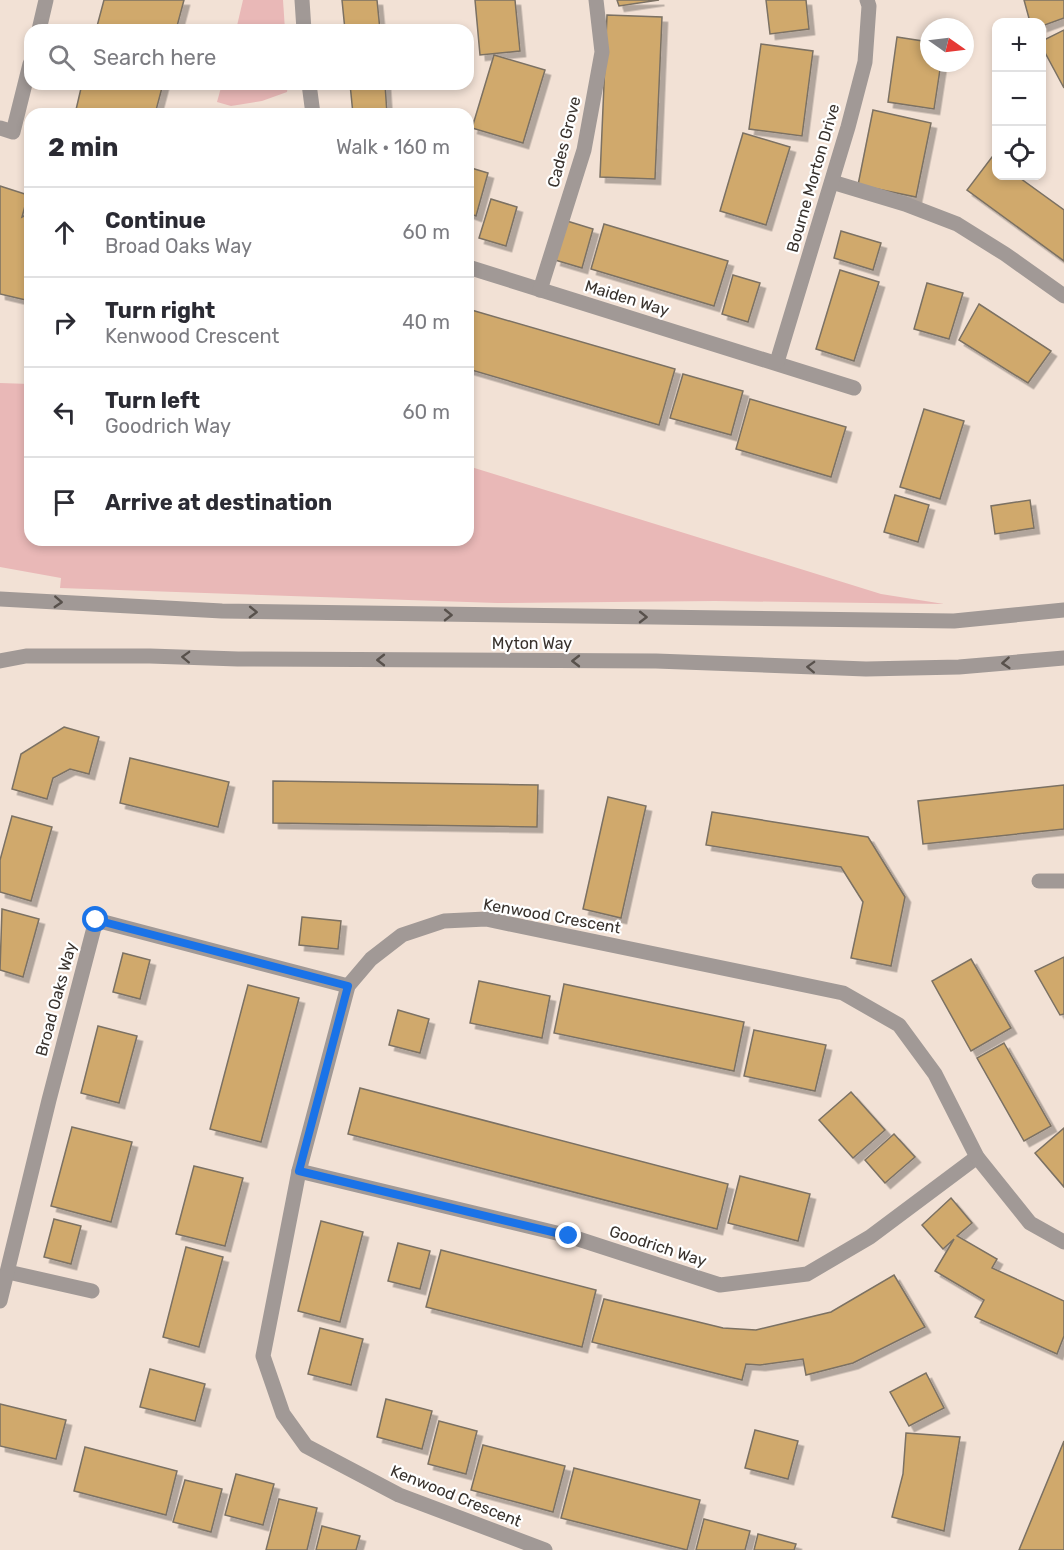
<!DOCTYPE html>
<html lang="en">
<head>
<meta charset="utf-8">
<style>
  :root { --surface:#fff; --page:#f2f2f3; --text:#2b2b33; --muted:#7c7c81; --line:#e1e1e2 }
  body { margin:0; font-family:Rubik,sans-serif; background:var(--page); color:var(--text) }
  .controls { position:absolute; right:18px; top:18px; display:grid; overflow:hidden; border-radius:12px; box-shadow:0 3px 9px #0003 }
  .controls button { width:54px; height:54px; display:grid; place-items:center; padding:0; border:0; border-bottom:2px solid var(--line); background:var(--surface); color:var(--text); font:30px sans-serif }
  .compass { position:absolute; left:920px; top:18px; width:54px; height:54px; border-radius:50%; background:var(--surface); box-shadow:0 3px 9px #0003; rotate:104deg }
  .stop { position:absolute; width:18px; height:18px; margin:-14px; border:4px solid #1a73e8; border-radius:50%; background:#fff }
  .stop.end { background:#1a73e8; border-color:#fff; box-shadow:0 2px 6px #0008 }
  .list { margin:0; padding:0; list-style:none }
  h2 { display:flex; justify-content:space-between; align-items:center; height:78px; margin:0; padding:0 24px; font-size:26px }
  h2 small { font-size:20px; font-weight:400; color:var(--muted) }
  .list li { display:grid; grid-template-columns:39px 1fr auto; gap:18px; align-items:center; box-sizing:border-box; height:90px; padding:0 24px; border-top:2px solid var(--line) }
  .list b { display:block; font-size:22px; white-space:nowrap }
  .list p { margin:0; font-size:20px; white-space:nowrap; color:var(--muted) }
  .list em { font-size:20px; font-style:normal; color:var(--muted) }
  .icon { flex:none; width:33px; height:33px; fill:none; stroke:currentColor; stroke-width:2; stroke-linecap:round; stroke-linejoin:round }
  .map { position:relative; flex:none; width:1064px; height:1550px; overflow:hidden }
  .search { position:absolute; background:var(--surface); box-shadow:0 3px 9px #0003; left:24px; top:24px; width:450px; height:66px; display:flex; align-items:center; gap:15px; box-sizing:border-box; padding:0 21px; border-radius:18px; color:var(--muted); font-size:22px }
  .panel { position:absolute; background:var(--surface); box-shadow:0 3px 9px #0003; left:24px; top:108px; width:450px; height:438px; border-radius:18px }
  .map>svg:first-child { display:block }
  .green { fill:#e9b8b7 }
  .building { fill:#d0a96c; stroke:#7b7163; stroke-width:1.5; filter:url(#shadow) }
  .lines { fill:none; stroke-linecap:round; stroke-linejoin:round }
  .service { stroke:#a19996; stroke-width:15 }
  .minor { stroke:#a19996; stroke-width:15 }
  .tertiary { stroke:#a19996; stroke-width:15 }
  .oneway { stroke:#58514c }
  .route { stroke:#1a73e8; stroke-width:8 }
  .labels { text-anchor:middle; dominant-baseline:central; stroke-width:4.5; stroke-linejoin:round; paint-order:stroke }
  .street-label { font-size:16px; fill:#38322d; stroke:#fff }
</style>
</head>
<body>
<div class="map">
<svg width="1064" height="1550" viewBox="0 0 1064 1550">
  <defs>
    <filter id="shadow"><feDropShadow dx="5.5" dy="5.5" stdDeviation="0" flood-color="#0004"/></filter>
  </defs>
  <rect width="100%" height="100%" fill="#f2e1d5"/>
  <!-- green -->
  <g class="green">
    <polygon points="243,0 283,0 285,30 236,30"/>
    <polygon points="222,84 288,84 287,92 262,101 231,106 217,102"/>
    <polygon points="0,383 30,384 30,540 468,540 468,466 881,594 944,604 715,601 497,603 60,588 61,578 0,567"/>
  </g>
  <!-- building -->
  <g class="building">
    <polygon points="104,0 184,0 176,30 96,30"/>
    <polygon points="342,0 377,0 380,30 345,30"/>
    <polygon points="475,0 515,0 520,51 480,55"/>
    <polygon points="617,0 659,0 619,6"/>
    <polygon points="766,0 806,0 809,29 770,34"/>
    <polygon points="1024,0 1064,0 1064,18 1042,26 1042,22 1030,22"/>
    <polygon points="607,15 662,17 655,179 600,177"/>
    <polygon points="1064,30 1064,88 1042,47 1042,41"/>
    <polygon points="897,37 929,42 929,63 941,63 934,109 888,102"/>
    <polygon points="761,44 813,51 802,136 749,129"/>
    <polygon points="494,55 545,70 523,143 472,128"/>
    <polygon points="82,84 163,84 155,114 75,114"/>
    <polygon points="350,84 385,84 387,114 353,114"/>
    <polygon points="873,110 931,123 916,197 858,185"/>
    <polygon points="743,133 790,147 766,225 720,211"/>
    <polygon points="992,157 996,160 996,176 1017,176 1064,210 1064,261 967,190"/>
    <polygon points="468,167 488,173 476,216 468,213"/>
    <polygon points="0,186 28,195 22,217 30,213 30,301 0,294"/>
    <polygon points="491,199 517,207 506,246 479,238"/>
    <polygon points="567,221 593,229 582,268 555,260"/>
    <polygon points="604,224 728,261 714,306 591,269"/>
    <polygon points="841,231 881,243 873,270 834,258"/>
    <polygon points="840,270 879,282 854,361 816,349"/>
    <polygon points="733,275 760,283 748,322 722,314"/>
    <polygon points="927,283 963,293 949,339 914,329"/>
    <polygon points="979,304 1051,351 1028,383 959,340"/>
    <polygon points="468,309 675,369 659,425 468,369"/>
    <polygon points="683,374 743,391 731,435 670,418"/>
    <polygon points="750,399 846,427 831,477 736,449"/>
    <polygon points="924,409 964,421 940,499 900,487"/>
    <polygon points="895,495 929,505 918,542 884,532"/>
    <polygon points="1030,500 1034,528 995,534 991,506"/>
    <polygon points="64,727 99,737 89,774 70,769 53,778 47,799 12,789 21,754"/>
    <polygon points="130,758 229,782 218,827 120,803"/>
    <polygon points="273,781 538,785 537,827 273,823"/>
    <polygon points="1064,785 1064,829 923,844 918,801"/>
    <polygon points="608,797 646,806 621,918 583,909"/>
    <polygon points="712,812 868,837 905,897 891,966 851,958 863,902 841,867 706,845"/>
    <polygon points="12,816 52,827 31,901 0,892 0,860"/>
    <polygon points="2,909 39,919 23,977 0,970"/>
    <polygon points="302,917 341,921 338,949 299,945"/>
    <polygon points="123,953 150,960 140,999 113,992"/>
    <polygon points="1064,957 1064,1014 1060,1015 1035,971"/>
    <polygon points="971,959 1011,1028 971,1051 932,981"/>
    <polygon points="479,981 550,996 542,1038 470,1023"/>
    <polygon points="564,984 744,1022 734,1071 554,1033"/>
    <polygon points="248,985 299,998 261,1142 210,1129"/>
    <polygon points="398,1010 429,1019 420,1053 389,1045"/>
    <polygon points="98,1026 137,1036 119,1103 81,1093"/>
    <polygon points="754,1030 826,1045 815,1091 744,1076"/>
    <polygon points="1004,1043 1051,1126 1024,1141 977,1058"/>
    <polygon points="360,1088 728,1184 717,1229 348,1134"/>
    <polygon points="851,1092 885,1130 853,1158 819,1120"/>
    <polygon points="72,1127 132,1142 111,1222 51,1206"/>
    <polygon points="1064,1128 1064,1187 1035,1153"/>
    <polygon points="894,1134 915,1157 885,1183 865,1160"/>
    <polygon points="194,1166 243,1178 225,1246 176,1234"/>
    <polygon points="740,1176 810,1194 798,1241 728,1223"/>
    <polygon points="951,1198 972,1223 957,1236 997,1259 992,1268 1064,1301 1064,1336 1057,1354 975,1317 984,1300 935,1271 954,1239 943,1249 922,1225"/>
    <polygon points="54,1219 81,1226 71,1264 44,1257"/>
    <polygon points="321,1221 363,1232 340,1322 298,1311"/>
    <polygon points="398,1243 430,1251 420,1289 388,1281"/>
    <polygon points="186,1247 223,1257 199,1347 163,1337"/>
    <polygon points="441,1250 596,1290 582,1347 426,1307"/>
    <polygon points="894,1275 925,1327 853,1363 806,1375 803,1359 760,1365 746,1364 742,1380 592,1342 604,1299 723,1328 756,1330 831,1312"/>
    <polygon points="320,1328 363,1339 351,1385 308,1374"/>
    <polygon points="150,1369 205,1384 195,1421 140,1407"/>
    <polygon points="926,1373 944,1408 909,1426 890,1392"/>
    <polygon points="386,1399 432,1411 422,1449 377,1437"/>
    <polygon points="0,1404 66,1420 56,1459 0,1446"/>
    <polygon points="439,1421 477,1431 466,1474 428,1464"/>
    <polygon points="755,1430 798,1441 788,1479 745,1468"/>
    <polygon points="906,1433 960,1437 944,1531 892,1517 903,1474"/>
    <polygon points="1064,1441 1064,1550 1019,1550"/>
    <polygon points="483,1445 565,1466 553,1512 471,1490"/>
    <polygon points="85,1447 177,1471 166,1515 74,1491"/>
    <polygon points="574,1468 700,1500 687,1550 561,1518"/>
    <polygon points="236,1474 274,1484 263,1525 225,1515"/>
    <polygon points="185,1480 222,1489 211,1532 173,1522"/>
    <polygon points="279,1499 317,1508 307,1550 266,1550"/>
    <polygon points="704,1519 750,1531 745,1550 696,1550"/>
    <polygon points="322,1526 360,1536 356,1550 316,1550"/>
    <polygon points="758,1534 796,1544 794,1550 754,1550"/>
  </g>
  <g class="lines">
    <!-- service -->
    <g class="service">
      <polyline points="39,30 46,0"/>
      <polyline points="0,128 13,132 30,64"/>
    </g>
    <!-- minor -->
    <g class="minor">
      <polyline points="302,0 304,30"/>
      <polyline points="309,84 313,114"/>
      <polyline points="832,182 905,204 957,224 1005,254 1064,296"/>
      <polyline points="468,267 854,388"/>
      <polyline points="540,290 584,150 602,52 596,0"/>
      <polyline points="777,362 848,127 865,62 869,6 867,0"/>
      <polyline points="1039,881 1064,881"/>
      <polyline points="299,1171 569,1236 720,1285 807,1274 870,1237 977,1157"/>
      <polyline points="8,1272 92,1291"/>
      <polyline points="0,1301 49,1100 96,920 348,986"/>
      <polyline points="545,1550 399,1495 306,1446 283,1414 263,1356 299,1171 348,986 371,959 402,935 444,921 486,919 843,993 899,1025 935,1074 977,1157 1030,1223 1064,1242"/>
    </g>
    <!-- tertiary -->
    <g class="tertiary">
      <polyline points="0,599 222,611 954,621 1064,610"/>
      <polyline points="0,661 26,656 150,656 238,659 656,661 866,669 959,667 1064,658"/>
    </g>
  </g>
  <!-- one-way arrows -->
  <defs><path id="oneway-chevron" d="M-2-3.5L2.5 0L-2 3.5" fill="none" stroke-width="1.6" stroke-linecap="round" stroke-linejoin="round" transform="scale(1.5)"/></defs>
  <g class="oneway">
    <use href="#oneway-chevron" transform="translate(58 602) rotate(3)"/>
    <use href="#oneway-chevron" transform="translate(253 612) rotate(1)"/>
    <use href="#oneway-chevron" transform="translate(448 615) rotate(1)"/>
    <use href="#oneway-chevron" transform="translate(643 617) rotate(1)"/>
    <use href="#oneway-chevron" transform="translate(186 657) rotate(-178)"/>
    <use href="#oneway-chevron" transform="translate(381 660) rotate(-180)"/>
    <use href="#oneway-chevron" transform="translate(576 661) rotate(-180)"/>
    <use href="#oneway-chevron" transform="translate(1006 663) rotate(176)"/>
    <use href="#oneway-chevron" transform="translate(811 667) rotate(-178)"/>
  </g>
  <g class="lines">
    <!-- route -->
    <polyline class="route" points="96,920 348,986 299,1171 569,1236"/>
  </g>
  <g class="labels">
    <!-- street labels -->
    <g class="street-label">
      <text transform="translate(564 142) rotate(-76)">Cades Grove</text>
      <text transform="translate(813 178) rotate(-74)">Bourne Morton Drive</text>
      <text transform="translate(627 298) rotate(17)">Maiden Way</text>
      <text x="532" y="643">Myton Way</text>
      <text transform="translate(552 916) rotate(10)">Kenwood Crescent</text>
      <text transform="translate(56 999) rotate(-75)">Broad Oaks Way</text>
      <text transform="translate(658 1246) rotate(18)">Goodrich Way</text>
      <text transform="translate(456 1496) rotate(22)">Kenwood Crescent</text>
    </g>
  </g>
</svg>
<div class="controls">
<button>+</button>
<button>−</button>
<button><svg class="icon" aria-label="locate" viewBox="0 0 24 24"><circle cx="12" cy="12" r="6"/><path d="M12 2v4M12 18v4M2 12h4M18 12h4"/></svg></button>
</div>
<svg class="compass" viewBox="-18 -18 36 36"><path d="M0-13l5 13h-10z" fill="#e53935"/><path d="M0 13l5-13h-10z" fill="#7c7c81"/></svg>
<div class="stop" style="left:96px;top:920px"></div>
<div class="stop end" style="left:569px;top:1236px"></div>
<div class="search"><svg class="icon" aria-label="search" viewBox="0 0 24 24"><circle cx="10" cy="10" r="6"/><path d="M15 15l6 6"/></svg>Search here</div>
<section class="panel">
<h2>2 min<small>Walk · 160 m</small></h2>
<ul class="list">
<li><svg class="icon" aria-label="ahead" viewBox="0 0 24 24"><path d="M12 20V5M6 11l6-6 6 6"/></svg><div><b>Continue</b><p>Broad Oaks Way</p></div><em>60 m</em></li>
<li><svg class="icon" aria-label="right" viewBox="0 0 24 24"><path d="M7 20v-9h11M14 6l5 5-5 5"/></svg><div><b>Turn right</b><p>Kenwood Crescent</p></div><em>40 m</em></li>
<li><svg class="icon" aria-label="left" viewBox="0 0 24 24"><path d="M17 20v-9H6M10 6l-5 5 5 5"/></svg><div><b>Turn left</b><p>Goodrich Way</p></div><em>60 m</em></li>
<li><svg class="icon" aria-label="arrive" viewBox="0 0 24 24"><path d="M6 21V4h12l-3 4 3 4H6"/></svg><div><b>Arrive at destination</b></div></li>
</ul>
</section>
</div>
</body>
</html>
